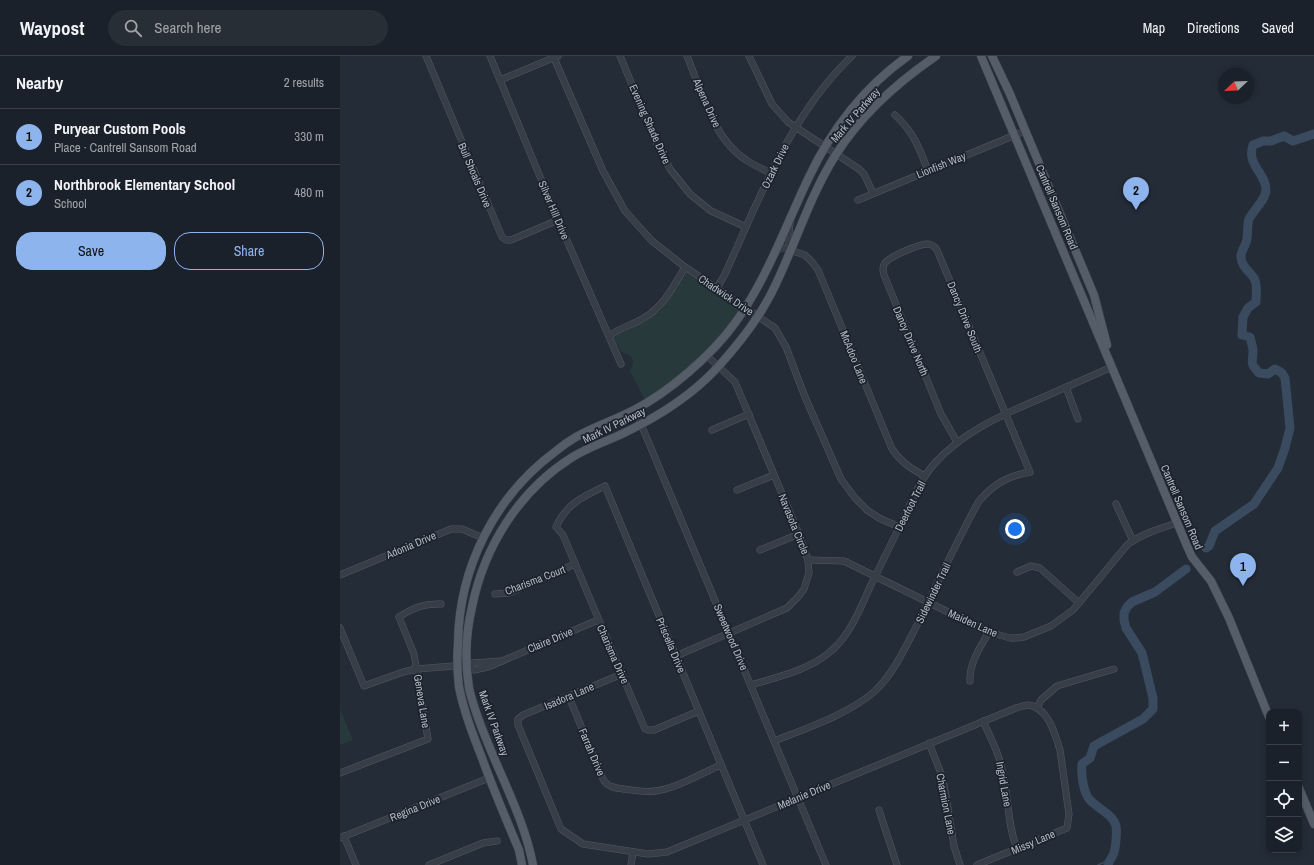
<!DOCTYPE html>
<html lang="en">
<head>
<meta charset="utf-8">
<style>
  :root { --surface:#1b212a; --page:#282e36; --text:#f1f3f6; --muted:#a0a3a8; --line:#393e47; --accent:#8eb4ee }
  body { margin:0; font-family:"Archivo Narrow",sans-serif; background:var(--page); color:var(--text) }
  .controls { position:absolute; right:12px; bottom:12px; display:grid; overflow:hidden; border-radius:8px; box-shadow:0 2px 6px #0003 }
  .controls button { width:36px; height:36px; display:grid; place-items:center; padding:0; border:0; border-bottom:1px solid var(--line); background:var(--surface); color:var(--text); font:20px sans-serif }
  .compass { position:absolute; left:878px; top:12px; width:36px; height:36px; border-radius:50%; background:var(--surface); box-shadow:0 2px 6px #0003; rotate:247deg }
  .you { position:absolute; left:675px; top:473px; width:14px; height:14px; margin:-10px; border:3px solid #fff; border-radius:50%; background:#1a73e8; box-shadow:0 0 0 6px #1a73e833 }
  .badge { display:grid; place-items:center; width:26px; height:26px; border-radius:50%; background:var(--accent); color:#111; font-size:13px; font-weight:700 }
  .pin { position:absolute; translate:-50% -33px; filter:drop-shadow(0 1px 2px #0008) }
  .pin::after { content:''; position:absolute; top:21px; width:14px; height:12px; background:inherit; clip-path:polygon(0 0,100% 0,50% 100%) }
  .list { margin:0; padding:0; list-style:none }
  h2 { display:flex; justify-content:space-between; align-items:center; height:52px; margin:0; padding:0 16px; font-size:17px }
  h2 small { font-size:13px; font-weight:400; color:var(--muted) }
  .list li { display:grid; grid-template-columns:26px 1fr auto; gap:12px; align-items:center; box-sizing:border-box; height:56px; padding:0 16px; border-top:1px solid var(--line) }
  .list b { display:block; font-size:15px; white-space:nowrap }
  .list p { margin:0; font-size:13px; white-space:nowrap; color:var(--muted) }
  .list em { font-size:13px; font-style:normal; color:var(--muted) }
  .actions { display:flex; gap:8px; padding:12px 16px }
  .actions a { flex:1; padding:9px 0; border:1px solid var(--accent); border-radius:16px; text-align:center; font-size:14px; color:var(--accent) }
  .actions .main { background:var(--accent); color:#111 }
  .icon { flex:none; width:22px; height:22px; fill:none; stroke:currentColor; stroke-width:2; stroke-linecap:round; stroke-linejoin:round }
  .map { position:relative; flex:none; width:974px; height:809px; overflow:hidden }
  header { display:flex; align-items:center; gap:24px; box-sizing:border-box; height:56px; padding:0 20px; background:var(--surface); border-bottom:1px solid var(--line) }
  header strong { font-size:19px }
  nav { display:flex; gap:22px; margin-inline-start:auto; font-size:14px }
  .search { width:280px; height:36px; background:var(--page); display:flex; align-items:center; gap:10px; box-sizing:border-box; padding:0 14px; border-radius:22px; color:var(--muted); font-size:15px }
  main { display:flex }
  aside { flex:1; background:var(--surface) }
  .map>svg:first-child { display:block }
  .green { fill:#27393a }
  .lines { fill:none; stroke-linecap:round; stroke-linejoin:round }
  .stream { stroke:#3a4a5f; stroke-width:1.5 }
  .river { stroke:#3a4a5f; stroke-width:9 }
  .minor-casing { stroke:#525963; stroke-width:7 }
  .major-casing { stroke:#404751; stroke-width:9 }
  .minor { stroke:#373e48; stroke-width:6 }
  .major { stroke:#555d68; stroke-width:8 }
  .labels { text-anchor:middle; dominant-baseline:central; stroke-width:3.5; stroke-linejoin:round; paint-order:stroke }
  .street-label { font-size:11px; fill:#b2b9c4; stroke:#1c232d }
</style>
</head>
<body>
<header>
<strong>Waypost</strong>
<div class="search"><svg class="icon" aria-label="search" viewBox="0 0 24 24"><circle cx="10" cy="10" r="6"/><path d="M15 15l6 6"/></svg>Search here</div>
<nav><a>Map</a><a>Directions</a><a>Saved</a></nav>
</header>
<main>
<aside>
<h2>Nearby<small>2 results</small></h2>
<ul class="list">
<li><span class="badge">1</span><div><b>Puryear Custom Pools</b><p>Place · Cantrell Sansom Road</p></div><em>330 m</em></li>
<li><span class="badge">2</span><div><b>Northbrook Elementary School</b><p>School</p></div><em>480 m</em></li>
</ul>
<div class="actions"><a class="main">Save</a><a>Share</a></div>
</aside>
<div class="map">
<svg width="974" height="809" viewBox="0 0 974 809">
  <rect width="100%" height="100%" fill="#242c38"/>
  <!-- green -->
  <g class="green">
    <path d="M345 216 400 252C393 261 387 271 380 280 360 306 332 326 305 344L290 315C296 304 293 299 281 296L273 281 302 267 321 254Z"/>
    <polygon points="0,653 13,684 0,689"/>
  </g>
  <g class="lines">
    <!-- stream -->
    <polyline class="stream" points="758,809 769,804"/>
    <!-- river -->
    <g class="river">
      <path d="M866 492 869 490 875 475 914 448 938 412 945 392 950 372 945 322 942 317 935 313 928 318 919 317C909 306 913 308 913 295 913 291 911 286 910 281L902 279 903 261 908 252 916 246C916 239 918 229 914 222 909 215 900 209 901 199 902 193 907 188 907 182 908 176 907 169 909 163 913 155 926 143 926 134 926 117 906 109 913 89L923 85H931L944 80 953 85 974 78"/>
      <path d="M768 809C769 805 770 804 772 801 776 795 777 777 776 770 773 758 758 753 750 744 743 737 741 717 742 708L750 702 754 690 803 663 813 653V642L802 597 786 572 784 564V557L787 551 792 546 815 536 846 513"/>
    </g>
    <!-- minor casing -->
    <g class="minor-casing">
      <g id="minor">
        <polyline points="86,0 162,181 166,184 171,184 218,164"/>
        <polyline points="150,0 218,164 281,308"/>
        <polyline points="280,0 316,86 330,113 350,138 371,155 406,171"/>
        <path d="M347 0C361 34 373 83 406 104 413 109 422 113 431 117"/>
        <polyline points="409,0 432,48 448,66 519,113 524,118 533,137"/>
        <polyline points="214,2 263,115 285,155 312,185 345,211 435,272 446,291 465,341 501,423 515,442 527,454 539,462 559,471"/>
        <polyline points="160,24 218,0"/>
        <path d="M555 59C573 75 580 93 588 115"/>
        <polyline points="518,144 685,75"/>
        <path d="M437 194 443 192 465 199 472 206 478 214 488 238 552 393C561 406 571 413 585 420"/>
        <polyline points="450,195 448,185 450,167"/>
        <path d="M377 232 385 218C420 141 450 59 512 0"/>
        <path d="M269 280C279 272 292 269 302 263 323 252 333 231 345 211"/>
        <polyline points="726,331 738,363"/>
        <polyline points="295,354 486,809"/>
        <polyline points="372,374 409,358"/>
        <polyline points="397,434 434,419"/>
        <polyline points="776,448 793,485"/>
        <polyline points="420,494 459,478"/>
        <path d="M468 504 504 505 649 576 670 582H675L684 581 711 570 733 554 788 488C802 478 821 472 837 467"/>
        <polyline points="677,516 691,510 700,512 739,547"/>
        <polyline points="0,519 111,473 122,473 143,482"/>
        <polyline points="155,538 169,537 235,508"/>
        <polyline points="0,572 24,630 63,616 76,613 127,609 133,607 162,605"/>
        <polyline points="336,600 447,552 458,541 464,533 469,517 468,504 459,478 395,326 367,300"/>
        <polyline points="127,609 134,614 148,611 258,564"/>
        <path d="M282 618 183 659 178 663V669L221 773 243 788 308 798 327 796 676 652C680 651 685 649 688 649 708 651 715 678 720 694L729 758 727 772 637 809"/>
        <path d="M630 625C629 607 641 590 649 576"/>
        <path d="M411 629C437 621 470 614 491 595 510 579 520 553 530 531 542 507 553 483 565 460 573 442 581 422 595 407 622 377 659 360 697 344 722 333 747 322 772 311"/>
        <path d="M229 641 263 723C267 731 275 732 284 733 294 734 305 737 315 735 335 733 362 717 381 709"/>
        <polyline points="697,652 701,644 717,630 774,613"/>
        <path d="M359 655 314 674H308L305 673 223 479 216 471C226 448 244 440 265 430L423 809"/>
        <path d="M643 665C652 684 661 702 664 723 669 747 668 771 677 793"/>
        <path d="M434 685C467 672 509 658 535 635 553 618 565 592 576 571 597 529 616 486 639 445 655 427 666 421 690 416L597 194C595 191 592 188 587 188 579 188 549 201 545 207 542 211 543 215 544 219L601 358 617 386"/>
        <polyline points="589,687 602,720 606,740 614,790 620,809"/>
        <path d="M0 717 88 683 74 598 59 561C73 552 84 547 101 548"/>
        <polyline points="539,754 557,809"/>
        <polyline points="4,780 16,809"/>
        <polyline points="0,782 149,722"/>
        <polyline points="89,809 143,787 157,785"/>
        <polyline points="291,809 293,796"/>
      </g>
    </g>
    <!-- major casing -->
    <g class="major-casing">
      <g id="major">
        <polyline points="641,0 847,490 852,501 871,525 889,562 929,661"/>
        <polyline points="652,0 670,38 754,239 767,289"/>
        <polyline points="959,732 974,768"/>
        <path d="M182 809 179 794C166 763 153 733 142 702 133 679 124 656 119 631 117 616 117 601 118 587 119 511 155 440 216 395 222 390 229 385 236 381 255 370 275 364 294 354 329 336 372 299 395 267 427 223 445 171 469 121 491 74 525 30 568 0"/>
        <path d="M193 809C185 766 163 725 147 685 140 668 133 650 129 632 125 606 126 576 132 551 144 491 179 435 231 402 248 391 268 385 286 376 319 360 351 340 377 312 397 290 417 265 431 238 454 193 468 143 495 100 520 60 558 26 596 0"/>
      </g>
    </g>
    <!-- minor -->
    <use href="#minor" class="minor"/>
    <!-- major -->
    <use href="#major" class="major"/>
  </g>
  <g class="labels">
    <!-- street labels -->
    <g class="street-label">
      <text transform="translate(367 47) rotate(66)">Alpena Drive</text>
      <text transform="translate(515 59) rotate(-49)">Mark IV Parkway</text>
      <text transform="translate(310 68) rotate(66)">Evening Shade Drive</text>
      <text transform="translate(601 109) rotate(-22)">Lionfish Way</text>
      <text transform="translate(435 110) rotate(-64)">Ozark Drive</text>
      <text transform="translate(135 119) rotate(67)">Bull Shoals Drive</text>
      <text transform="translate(717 151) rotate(67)">Cantrell Sansom Road</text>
      <text transform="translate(214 154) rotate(67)">Silver Hill Drive</text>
      <text transform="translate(386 239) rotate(34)">Chadwick Drive</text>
      <text transform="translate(625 261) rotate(68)">Dancy Drive South</text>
      <text transform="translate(571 285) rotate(67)">Dancy Drive North</text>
      <text transform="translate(514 301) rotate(68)">McAdoo Lane</text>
      <text transform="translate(274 369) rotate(-26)">Mark IV Parkway</text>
      <text transform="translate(570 450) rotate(-63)">Deerfoot Trail</text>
      <text transform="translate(842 451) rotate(67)">Cantrell Sansom Road</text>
      <text transform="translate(454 468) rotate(68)">Navasota Circle</text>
      <text transform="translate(71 489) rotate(-23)">Adonia Drive</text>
      <text transform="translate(195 524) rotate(-21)">Charisma Court</text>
      <text transform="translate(593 537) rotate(-64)">Sidewinder Trail</text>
      <text transform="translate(633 567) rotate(24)">Maiden Lane</text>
      <text transform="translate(391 581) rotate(67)">Sweetwood Drive</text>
      <text transform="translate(210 584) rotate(-23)">Claire Drive</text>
      <text transform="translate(331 589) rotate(67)">Priscella Drive</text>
      <text transform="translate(273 598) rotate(66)">Charisma Drive</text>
      <text transform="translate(229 640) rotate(-23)">Isadora Lane</text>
      <text transform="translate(82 645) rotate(81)">Geneva Lane</text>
      <text transform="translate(154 667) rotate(70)">Mark IV Parkway</text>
      <text transform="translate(252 696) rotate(67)">Farrah Drive</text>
      <text transform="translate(664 728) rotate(80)">Ingrid Lane</text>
      <text transform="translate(464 739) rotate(-23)">Melanie Drive</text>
      <text transform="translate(606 748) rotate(79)">Charmion Lane</text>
      <text transform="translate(75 752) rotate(-22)">Regina Drive</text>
      <text transform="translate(693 786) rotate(-23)">Missy Lane</text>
    </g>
  </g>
</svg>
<div class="controls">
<button>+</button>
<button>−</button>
<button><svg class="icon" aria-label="locate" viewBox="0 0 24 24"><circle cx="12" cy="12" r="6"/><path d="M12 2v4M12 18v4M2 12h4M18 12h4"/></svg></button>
<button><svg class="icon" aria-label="layers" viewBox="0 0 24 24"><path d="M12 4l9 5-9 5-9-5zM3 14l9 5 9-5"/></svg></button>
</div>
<svg class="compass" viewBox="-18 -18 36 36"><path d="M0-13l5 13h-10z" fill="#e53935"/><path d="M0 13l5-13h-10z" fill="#a0a3a8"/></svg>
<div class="you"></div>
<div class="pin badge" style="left:903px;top:530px">1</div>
<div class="pin badge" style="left:796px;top:154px">2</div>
</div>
</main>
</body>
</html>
